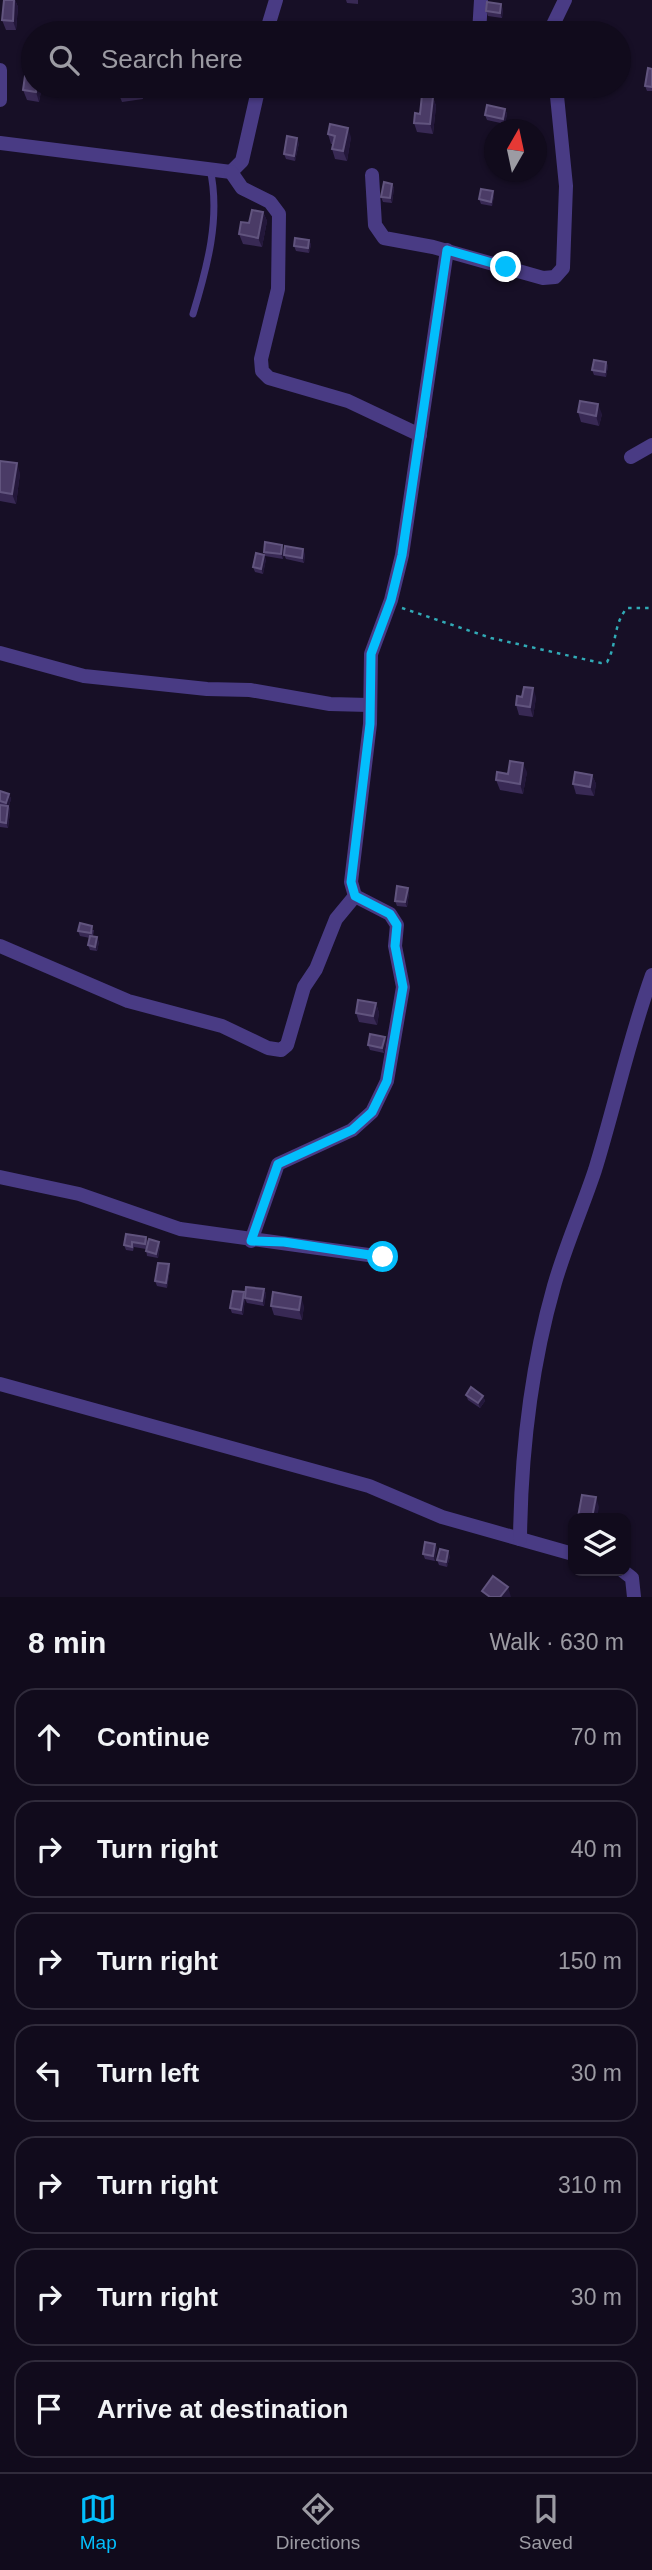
<!DOCTYPE html>
<html lang="en">
<head>
<meta charset="utf-8">
<style>
  :root { --surface:#110b1c; --page:#1a1425; --text:#f1f3f6; --muted:#9c9ba3; --line:#302b3b; --accent:#03befc }
  body { margin:0; font-family:Helvetica,sans-serif; background:var(--page); color:var(--text) }
  .controls { position:absolute; right:21px; bottom:21px; display:grid; overflow:hidden; border-radius:14px; box-shadow:0 2px 5px #0004 }
  .controls button { width:63px; height:63px; display:grid; place-items:center; padding:0; border:0; border-bottom:2px solid var(--line); background:var(--surface); color:var(--text); font:35px sans-serif }
  .compass { position:absolute; left:484px; top:119px; width:63px; height:63px; border-radius:50%; background:var(--surface); box-shadow:0 2px 5px #0004; rotate:9deg }
  .stop { position:absolute; width:21px; height:21px; margin:-16px; border:5px solid #03befc; border-radius:50%; background:#fff }
  .stop.end { background:#03befc; border-color:#fff; box-shadow:0 2px 7px #0008 }
  .list { margin:0; padding:0; list-style:none }
  h2 { display:flex; justify-content:space-between; align-items:center; height:91px; margin:0; padding:0 28px; font-size:30px }
  h2 small { font-size:23px; font-weight:400; color:var(--muted) }
  .list li { display:grid; grid-template-columns:46px 1fr auto; gap:21px; align-items:center; box-sizing:border-box; height:98px; margin:0 14px 14px; padding:0 14px; border:2px solid var(--line); border-radius:21px }
  .list b { display:block; font-size:26px; white-space:nowrap }
  .list em { font-size:23px; font-style:normal; color:var(--muted) }
  .icon { flex:none; width:38px; height:38px; fill:none; stroke:currentColor; stroke-width:2; stroke-linecap:round; stroke-linejoin:round }
  .map { position:relative; flex:none; width:652px; height:1597px; overflow:hidden }
  .search { position:absolute; background:var(--surface); box-shadow:0 2px 5px #0004; left:21px; right:21px; top:21px; height:77px; display:flex; align-items:center; gap:18px; box-sizing:border-box; padding:0 24px; border-radius:38px; color:var(--muted); font-size:26px }
  .sheet { height:875px; background:var(--surface) }
  nav { display:flex; justify-content:space-around; align-items:center; box-sizing:border-box; height:98px; border-top:2px solid var(--line); background:var(--surface); font-size:19px; color:var(--muted) }
  nav a { display:grid; justify-items:center; gap:4px }
  nav .on { color:var(--accent) }
  .map>svg:first-child { display:block }
  .lines { fill:none; stroke-linecap:round; stroke-linejoin:round }
  .path { stroke:#31aab6; stroke-width:2.5; stroke-dasharray:3.5 5; stroke-linecap:butt }
  .service { stroke:#493b84; stroke-width:7 }
  .minor { stroke:#493b84; stroke-width:14 }
  .wall { fill:#382954 }
  .shaded-wall { fill:#23173a }
  .building { fill:#4a3b66; stroke:#61547e; stroke-width:2 }
  .route { stroke:#03befc; stroke-width:9 }
</style>
</head>
<body>
<div class="map">
<svg width="652" height="1597" viewBox="0 0 652 1597">
  <rect width="100%" height="100%" fill="#170f26"/>
  <g class="lines">
    <!-- path -->
    <path class="path" d="M402 608 491 638 601 663 607 662C617 645 613 624 627 608H652"/>
    <!-- service -->
    <path class="service" d="M193 314C207 268 221 217 210 169"/>
    <!-- minor -->
    <g class="minor">
      <polyline points="266,33 276,0"/>
      <polyline points="479,33 481,0"/>
      <polyline points="549,33 565,0"/>
      <polyline points="0,70 0,100"/>
      <polyline points="422,86 468,91 479,86"/>
      <polyline points="0,143 231,172 242,161 259,86"/>
      <polyline points="231,172 242,188 270,202 279,214 278,289 261,359 262,371 269,378 348,401 420,435"/>
      <polyline points="372,175 375,225 384,238 433,247 543,278 555,277 563,268 566,186 556,86"/>
      <polyline points="631,457 652,445"/>
      <polyline points="0,653 84,676 207,689 250,690 330,704 369,705"/>
      <polyline points="0,946 128,1001 222,1026 268,1048 281,1050 287,1045 304,987 316,969 336,919 355,896"/>
      <polyline points="0,1177 79,1194 180,1229 383,1257"/>
      <polyline points="251,1241 278,1164 352,1130 372,1112 387,1081 403,987 395,946 397,925 390,914 355,896 351,882 370,724 371,654 391,600 402,555 447,250"/>
      <polyline points="0,1384 369,1486 442,1517 573,1554"/>
      <path d="M520 1539C521 1455 531 1367 554 1286 565 1247 582 1209 595 1170 615 1105 629 1039 652 975"/>
      <polyline points="623,1571 632,1578 634,1597"/>
    </g>
  </g>
  <!-- wall -->
  <g class="wall">
    <polygon points="4,0 15,0 18,7 16,30 6,30 2,20"/>
    <polygon points="346,0 358,0 358,4 347,3"/>
    <polygon points="503,9 502,18 488,16 486,11"/>
    <polygon points="652,69 652,91 647,91 645,86"/>
    <polygon points="33,86 42,86 39,102 27,100 23,90"/>
    <polygon points="118,86 141,86 143,99 122,102 118,92"/>
    <polygon points="433,97 436,106 433,134 417,132 414,123"/>
    <polygon points="505,109 507,114 505,124 487,120 485,115"/>
    <polygon points="328,134 351,137 347,161 335,159 332,149 333,144 331,144"/>
    <polygon points="299,143 295,161 286,159 284,154"/>
    <polygon points="392,184 394,188 392,203 383,202 381,197"/>
    <polygon points="494,196 492,206 481,204 479,199"/>
    <polygon points="263,212 267,221 262,247 243,244 239,234 249,223"/>
    <polygon points="309,240 311,245 309,253 296,251 294,246"/>
    <polygon points="606,362 608,366 606,377 594,375 592,370"/>
    <polygon points="578,412 602,414 599,426 581,422"/>
    <polygon points="0,461 20,473 16,504 0,501"/>
    <polygon points="284,550 283,559 265,556 264,552"/>
    <polygon points="305,554 304,563 286,559 284,555"/>
    <polygon points="266,559 263,574 255,572 253,567"/>
    <polygon points="536,697 533,717 519,715 516,705"/>
    <polygon points="527,772 523,794 500,790 496,780 508,774"/>
    <polygon points="592,775 596,784 594,796 576,794 573,784"/>
    <polygon points="0,791 9,794 11,799 9,806 10,811 8,828 0,827"/>
    <polygon points="408,888 409,893 407,907 397,906 395,901"/>
    <polygon points="94,930 93,936 99,942 97,951 90,950 88,945 90,938 80,936 78,931"/>
    <polygon points="376,1003 379,1013 377,1025 359,1022 356,1013"/>
    <polygon points="385,1037 386,1042 384,1053 370,1050 368,1045"/>
    <polygon points="146,1237 148,1242 160,1246 158,1258 147,1256 146,1249 134,1247 133,1251 126,1250 124,1245"/>
    <polygon points="169,1264 170,1269 167,1288 157,1286 155,1281"/>
    <polygon points="264,1289 266,1294 264,1306 247,1303 245,1299 243,1315 232,1313 230,1308 245,1296"/>
    <polygon points="271,1306 304,1306 302,1320 274,1315"/>
    <polygon points="466,1395 483,1396 485,1401 480,1408 468,1400"/>
    <polygon points="435,1544 437,1548 435,1561 425,1559 423,1554"/>
    <polygon points="450,1556 447,1567 439,1565 437,1560"/>
  </g>
  <!-- shaded-wall -->
  <g class="shaded-wall">
    <polygon points="14,0 15,0 18,7 16,30 13,21"/>
    <polygon points="501,4 503,9 502,18 500,13"/>
    <polygon points="37,86 42,86 39,102 36,92"/>
    <polygon points="433,97 436,106 433,134 430,124"/>
    <polygon points="505,109 507,114 505,124 503,119"/>
    <polygon points="348,128 351,137 347,161 343,151"/>
    <polygon points="297,138 299,143 295,161 294,156"/>
    <polygon points="392,184 394,188 392,203 390,198"/>
    <polygon points="493,191 494,196 492,206 491,202"/>
    <polygon points="263,212 267,221 262,247 258,238"/>
    <polygon points="309,240 311,245 309,253 308,248"/>
    <polygon points="606,362 608,366 606,377 605,372"/>
    <polygon points="598,404 602,414 599,426 596,416"/>
    <polygon points="17,463 20,473 16,504 12,494"/>
    <polygon points="282,545 284,550 283,559 281,554"/>
    <polygon points="303,549 305,554 304,563 302,558"/>
    <polygon points="264,555 266,559 263,574 261,569"/>
    <polygon points="533,688 536,697 533,717 530,707"/>
    <polygon points="523,763 527,772 523,794 520,784"/>
    <polygon points="592,775 596,784 594,796 590,787"/>
    <polygon points="9,794 11,799 9,806 10,811 8,828 6,823 8,808 6,803"/>
    <polygon points="408,888 409,893 407,907 405,902"/>
    <polygon points="97,937 99,942 97,951 95,947"/>
    <polygon points="376,1003 379,1013 377,1025 373,1016"/>
    <polygon points="385,1037 386,1042 384,1053 382,1048"/>
    <polygon points="159,1242 160,1246 158,1258 156,1254"/>
    <polygon points="169,1264 170,1269 167,1288 166,1283"/>
    <polygon points="264,1289 266,1294 264,1306 262,1301"/>
    <polygon points="244,1292 245,1297 243,1315 241,1310"/>
    <polygon points="301,1297 304,1306 302,1320 299,1310"/>
    <polygon points="483,1396 485,1401 480,1408 478,1403"/>
    <polygon points="596,1497 599,1507 597,1518 592,1518"/>
    <polygon points="435,1544 437,1548 435,1561 433,1556"/>
    <polygon points="448,1551 450,1556 447,1567 446,1562"/>
    <polygon points="508,1587 511,1597 500,1597"/>
  </g>
  <!-- building -->
  <g class="building">
    <polygon points="4,0 14,0 13,21 2,20"/>
    <polygon points="487,2 501,4 500,13 486,11"/>
    <polygon points="297,24 310,27 309,33 296,32"/>
    <polygon points="648,68 652,69 652,87 645,86"/>
    <polygon points="26,69 33,70 33,86 37,86 36,92 23,90"/>
    <polygon points="118,86 139,86 140,90 118,92"/>
    <polygon points="422,95 433,97 430,124 414,123 415,113 420,114"/>
    <polygon points="487,105 505,109 503,119 485,115"/>
    <polygon points="330,124 348,128 343,151 332,149 335,136 328,134"/>
    <polygon points="287,136 297,138 294,156 284,154"/>
    <polygon points="384,182 392,184 390,198 381,197"/>
    <polygon points="481,189 493,191 491,202 479,199"/>
    <polygon points="252,210 263,212 258,238 239,234 241,222 249,223"/>
    <polygon points="295,238 309,240 308,248 294,246"/>
    <polygon points="594,360 606,362 605,372 592,370"/>
    <polygon points="580,401 598,404 596,416 578,412"/>
    <polygon points="0,461 17,463 12,494 0,492"/>
    <polygon points="265,542 282,545 281,554 264,552"/>
    <polygon points="285,546 303,549 302,558 284,555"/>
    <polygon points="256,553 264,555 261,569 253,567"/>
    <polygon points="524,687 533,688 530,707 516,705 517,696 522,697"/>
    <polygon points="510,761 523,763 520,784 496,780 497,772 508,774"/>
    <polygon points="575,772 592,775 590,787 573,784"/>
    <polygon points="0,791 9,794 6,803 0,801"/>
    <polygon points="0,805 8,806 6,823 0,822"/>
    <polygon points="397,886 408,888 405,902 395,901"/>
    <polygon points="80,923 92,926 91,933 78,931"/>
    <polygon points="90,936 97,937 95,947 88,945"/>
    <polygon points="358,1000 376,1003 373,1016 356,1013"/>
    <polygon points="370,1034 385,1037 382,1048 368,1045"/>
    <polygon points="126,1234 146,1237 145,1244 132,1242 132,1247 124,1245"/>
    <polygon points="149,1239 159,1242 156,1254 146,1251"/>
    <polygon points="158,1263 169,1264 166,1283 155,1281"/>
    <polygon points="246,1287 264,1289 262,1301 245,1298"/>
    <polygon points="233,1291 244,1292 241,1310 230,1308"/>
    <polygon points="273,1292 301,1297 299,1310 271,1306"/>
    <polygon points="471,1387 483,1396 478,1403 466,1395"/>
    <polygon points="582,1495 596,1497 592,1518 578,1517"/>
    <polygon points="425,1542 435,1544 433,1556 423,1554"/>
    <polygon points="440,1549 448,1551 446,1562 437,1560"/>
    <polygon points="493,1576 508,1587 500,1597 490,1597 482,1591"/>
  </g>
  <g class="lines">
    <!-- route -->
    <polyline class="route" points="383,1257 284,1242 251,1241 278,1164 352,1130 372,1112 387,1081 403,987 395,946 397,925 390,914 355,896 351,882 370,724 371,654 391,600 402,555 447,250 506,267"/>
  </g>
</svg>
<div class="controls">
<button><svg class="icon" aria-label="layers" viewBox="0 0 24 24"><path d="M12 4l9 5-9 5-9-5zM3 14l9 5 9-5"/></svg></button>
</div>
<svg class="compass" viewBox="-18 -18 36 36"><path d="M0-13l5 13h-10z" fill="#e53935"/><path d="M0 13l5-13h-10z" fill="#9c9ba3"/></svg>
<div class="stop" style="left:383px;top:1257px"></div>
<div class="stop end" style="left:506px;top:267px"></div>
<div class="search"><svg class="icon" aria-label="search" viewBox="0 0 24 24"><circle cx="10" cy="10" r="6"/><path d="M15 15l6 6"/></svg>Search here</div>
</div>
<section class="sheet">
<h2>8 min<small>Walk · 630 m</small></h2>
<ul class="list">
<li><svg class="icon" aria-label="ahead" viewBox="0 0 24 24"><path d="M12 20V5M6 11l6-6 6 6"/></svg><div><b>Continue</b></div><em>70 m</em></li>
<li><svg class="icon" aria-label="right" viewBox="0 0 24 24"><path d="M7 20v-9h11M14 6l5 5-5 5"/></svg><div><b>Turn right</b></div><em>40 m</em></li>
<li><svg class="icon" aria-label="right" viewBox="0 0 24 24"><path d="M7 20v-9h11M14 6l5 5-5 5"/></svg><div><b>Turn right</b></div><em>150 m</em></li>
<li><svg class="icon" aria-label="left" viewBox="0 0 24 24"><path d="M17 20v-9H6M10 6l-5 5 5 5"/></svg><div><b>Turn left</b></div><em>30 m</em></li>
<li><svg class="icon" aria-label="right" viewBox="0 0 24 24"><path d="M7 20v-9h11M14 6l5 5-5 5"/></svg><div><b>Turn right</b></div><em>310 m</em></li>
<li><svg class="icon" aria-label="right" viewBox="0 0 24 24"><path d="M7 20v-9h11M14 6l5 5-5 5"/></svg><div><b>Turn right</b></div><em>30 m</em></li>
<li><svg class="icon" aria-label="arrive" viewBox="0 0 24 24"><path d="M6 21V4h12l-3 4 3 4H6"/></svg><div><b>Arrive at destination</b></div></li>
</ul>
</section>
<nav>
<a class="on"><svg class="icon" aria-label="map" viewBox="0 0 24 24"><path d="M3 6l6-2 6 2 6-2v14l-6 2-6-2-6 2zM9 4v14M15 6v14"/></svg>Map</a>
<a><svg class="icon" aria-label="directions" viewBox="0 0 24 24"><path d="M12 3l9 9-9 9-9-9zM9 14v-3h6M13 9l2 2-2 2"/></svg>Directions</a>
<a><svg class="icon" aria-label="saved" viewBox="0 0 24 24"><path d="M7 4h10v16l-5-4-5 4z"/></svg>Saved</a>
</nav>
</body>
</html>
